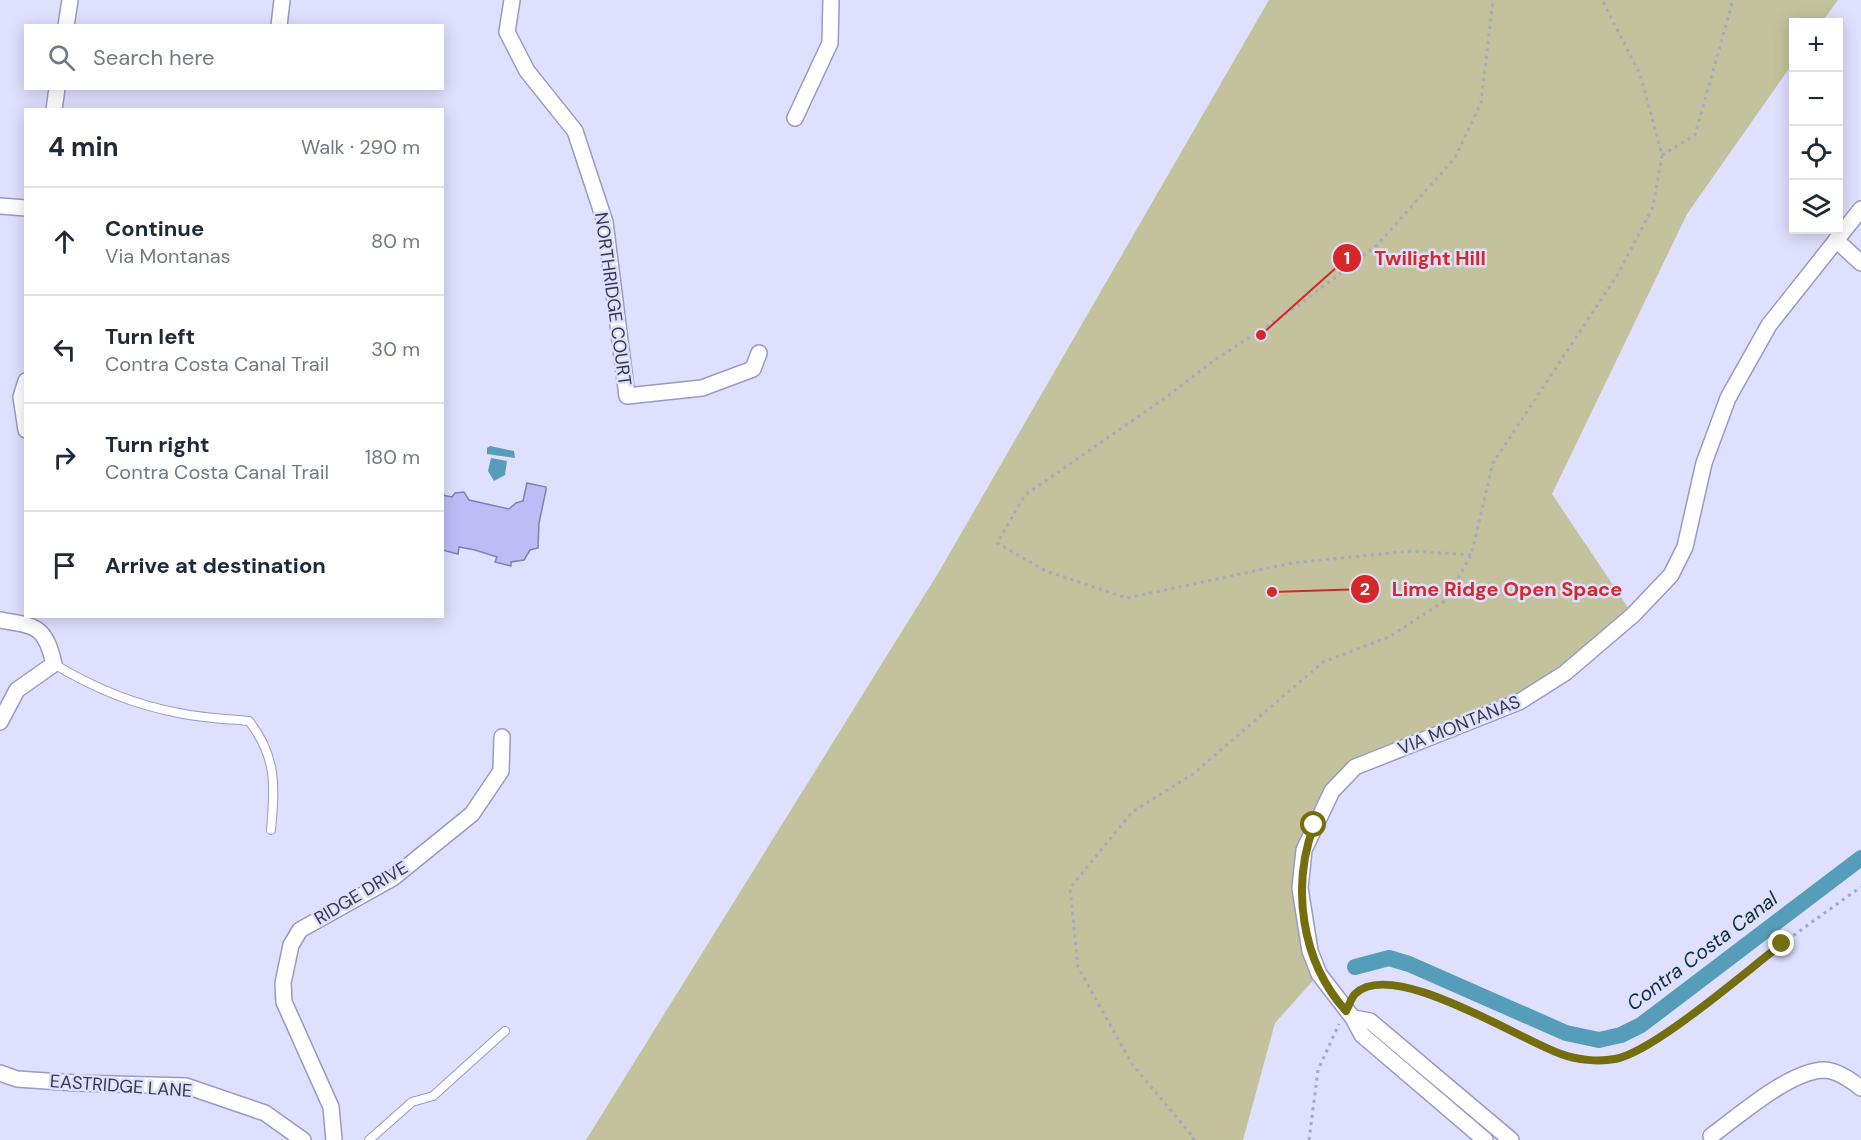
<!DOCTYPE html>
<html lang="en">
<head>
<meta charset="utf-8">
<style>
  :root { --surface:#fff; --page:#f6f6f7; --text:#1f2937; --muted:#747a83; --line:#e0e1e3 }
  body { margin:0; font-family:"DM Sans",sans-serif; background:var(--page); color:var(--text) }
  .controls { position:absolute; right:18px; top:18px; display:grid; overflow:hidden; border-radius:0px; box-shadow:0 3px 15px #0003 }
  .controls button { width:54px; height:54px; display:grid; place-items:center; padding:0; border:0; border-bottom:2px solid var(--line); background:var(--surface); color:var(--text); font:30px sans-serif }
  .stop { position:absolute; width:18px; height:18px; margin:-14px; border:4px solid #746e0e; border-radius:50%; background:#fff }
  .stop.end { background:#746e0e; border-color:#fff; box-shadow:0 2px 6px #0008 }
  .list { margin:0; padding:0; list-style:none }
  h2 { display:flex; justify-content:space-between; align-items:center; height:78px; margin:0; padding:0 24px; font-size:26px }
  h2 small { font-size:20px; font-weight:400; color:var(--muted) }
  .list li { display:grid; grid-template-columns:39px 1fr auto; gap:18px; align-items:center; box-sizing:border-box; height:108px; padding:0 24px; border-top:2px solid var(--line) }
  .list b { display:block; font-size:22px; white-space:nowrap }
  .list p { margin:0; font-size:20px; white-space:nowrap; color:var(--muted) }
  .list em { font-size:20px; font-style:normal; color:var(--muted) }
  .icon { flex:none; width:33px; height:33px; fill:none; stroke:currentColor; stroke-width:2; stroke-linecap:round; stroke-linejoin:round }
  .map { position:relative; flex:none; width:1861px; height:1140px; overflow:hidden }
  .search { position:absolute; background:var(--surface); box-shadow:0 3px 15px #0003; left:24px; top:24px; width:420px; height:66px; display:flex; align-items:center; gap:15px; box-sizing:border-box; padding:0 21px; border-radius:0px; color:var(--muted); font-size:22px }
  .panel { position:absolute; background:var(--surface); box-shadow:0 3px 15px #0003; left:24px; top:108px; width:420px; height:510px; border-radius:0px }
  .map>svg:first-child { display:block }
  .green { fill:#c3c29d }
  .water { fill:#569db9 }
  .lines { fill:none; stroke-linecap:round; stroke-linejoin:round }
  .canal { stroke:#569db9; stroke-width:16 }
  .building { fill:#bebcf7; stroke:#8280b0; stroke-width:1.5 }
  .service-casing { stroke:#9a98c9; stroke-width:10 }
  .minor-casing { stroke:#9a98c9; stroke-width:18 }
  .path { stroke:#a8a8c4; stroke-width:3; stroke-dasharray:3 4.5; stroke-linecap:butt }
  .service { stroke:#fff; stroke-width:8 }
  .minor { stroke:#fff; stroke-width:15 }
  .route { stroke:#746e0e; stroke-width:8 }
  .labels { text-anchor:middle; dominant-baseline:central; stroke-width:5; stroke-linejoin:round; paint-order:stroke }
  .street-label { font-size:18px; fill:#38374c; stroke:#dfdffe }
  .water-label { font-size:20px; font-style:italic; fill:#0c2e3b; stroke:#dfdffe }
  .leader { fill:none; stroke:#d62828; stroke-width:2 }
  .callout-dot { fill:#d62828; stroke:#dfdffe; stroke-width:2 }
  .mark-label { font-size:18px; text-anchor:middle; font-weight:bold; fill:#fff }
  .callout-label { font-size:20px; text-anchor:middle; font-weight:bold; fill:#d62828; stroke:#dfdffe; stroke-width:5; stroke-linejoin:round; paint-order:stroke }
</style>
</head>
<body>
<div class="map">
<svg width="1861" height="1140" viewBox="0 0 1861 1140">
  <rect width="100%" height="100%" fill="#dfdffe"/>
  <!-- green -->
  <polygon class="green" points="1269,0 1838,0 1822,22 1794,22 1793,63 1687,214 1552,494 1633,615 1519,702 1355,767 1314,825 1300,888 1319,974 1275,1023 1243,1140 586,1140 940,570"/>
  <!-- water -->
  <g class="water">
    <polygon points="490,446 514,451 515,458 487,454 487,448"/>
    <polygon points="491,458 507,461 505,475 494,481 488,471"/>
  </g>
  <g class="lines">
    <!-- canal -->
    <polyline class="canal" points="1355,967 1389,958 1409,964 1566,1033 1599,1040 1621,1035 1641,1025 1861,858"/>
  </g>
  <!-- building -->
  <polygon class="building" points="527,483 546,487 546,490 539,523 538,548 530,550 524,560 511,562 511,566 495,562 497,557 475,550 459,547 458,554 442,550 442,495 452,497 455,493 464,492 469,500 509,509 516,503 523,501"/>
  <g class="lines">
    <!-- service casing -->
    <g class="service-casing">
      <g id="service">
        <path d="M54 664C92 687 135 705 179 713 202 718 226 719 249 721 277 757 275 786 271 830"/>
        <polyline points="369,1140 412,1102 433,1096 505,1031"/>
      </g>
    </g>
    <!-- minor casing -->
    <g class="minor-casing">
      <g id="minor">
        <polyline points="512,0 507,32 527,71 575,131 605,222 627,396 702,388 753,369 759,353"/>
        <polyline points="66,26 70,0"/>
        <polyline points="279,26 282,0"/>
        <polyline points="54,110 57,88"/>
        <polyline points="795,118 830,43 831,0"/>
        <polyline points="0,206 26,208"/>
        <polyline points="1836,240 1861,263"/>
        <polyline points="26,381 21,397 26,430"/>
        <path d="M0 620C37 626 45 626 54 664L17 690 0 722"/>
        <polyline points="1353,1018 1319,974 1310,951 1300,888 1304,850 1332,791 1355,767 1519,702 1565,673 1633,615 1671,575 1685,547 1704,463 1728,398 1769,325 1861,209"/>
        <polyline points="0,1073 17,1079 76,1083 186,1086 265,1113 303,1140"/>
        <path d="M1711 1136C1739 1116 1789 1071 1824 1070 1836 1070 1852 1081 1861 1088"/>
        <polyline points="334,1140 331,1107 284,1002 283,983 291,945 300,930 393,878 472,814 501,771 502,737"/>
        <polyline points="1485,1140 1362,1035 1353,1018 1370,1021 1511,1140"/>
      </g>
    </g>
    <!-- path -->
    <g class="path">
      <polyline points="1662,155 1695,135 1733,0"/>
      <polyline points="1471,555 1412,551 1292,563 1127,598 1046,571 997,543 1025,495 1165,398 1213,361 1299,305 1377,245 1455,158 1481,103 1493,0"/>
      <path d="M1355 994C1435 953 1529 1075 1615 1059 1654 1052 1701 1005 1732 981 1775 949 1817 918 1861 887"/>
      <polyline points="1192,1140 1194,1138 1132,1064 1078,967 1070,888 1132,812 1193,774 1323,662 1389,637 1446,600 1471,555 1493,463 1618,274 1653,207 1662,155 1640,74 1602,0"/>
      <polyline points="1309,1140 1318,1070 1339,1024"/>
    </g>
    <!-- service -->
    <use href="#service" class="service"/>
    <!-- minor -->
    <use href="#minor" class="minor"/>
  </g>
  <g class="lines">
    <!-- route -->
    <path class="route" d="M1314 825C1291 887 1301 961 1346 1011 1349 1006 1351 998 1355 994 1392 957 1520 1040 1561 1054 1577 1060 1598 1062 1615 1059 1654 1052 1746 971 1782 944"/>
  </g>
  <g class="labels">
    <!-- street labels -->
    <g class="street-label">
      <text transform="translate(613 299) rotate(82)">NORTHRIDGE COURT</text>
      <text transform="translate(1459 725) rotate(-22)">VIA MONTANAS</text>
      <text transform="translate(361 893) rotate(-31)">RIDGE DRIVE</text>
      <text transform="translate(121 1086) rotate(4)">EASTRIDGE LANE</text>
    </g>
    <!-- water labels -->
    <g class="water-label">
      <text transform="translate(1702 951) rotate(-37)">Contra Costa Canal</text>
    </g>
  </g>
  <!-- callouts -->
  <path class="leader" d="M1261 335L1347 258M1272 592L1365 589"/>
  <g class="callout-dot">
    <circle cx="1261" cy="335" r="6"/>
    <circle cx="1272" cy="592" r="6"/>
    <circle cx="1347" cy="258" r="15"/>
    <circle cx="1365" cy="589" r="15"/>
  </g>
  <g class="mark-label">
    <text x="1347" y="264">1</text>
    <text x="1365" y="595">2</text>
  </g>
  <g class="callout-label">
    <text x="1430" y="265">Twilight Hill</text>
    <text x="1507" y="596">Lime Ridge Open Space</text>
  </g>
</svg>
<div class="controls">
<button>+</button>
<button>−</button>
<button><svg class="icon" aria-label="locate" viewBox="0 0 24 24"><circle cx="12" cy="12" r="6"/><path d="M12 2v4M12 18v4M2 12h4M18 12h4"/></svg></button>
<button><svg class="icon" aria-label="layers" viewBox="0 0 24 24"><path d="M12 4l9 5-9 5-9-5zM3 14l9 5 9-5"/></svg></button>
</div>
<div class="stop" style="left:1314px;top:825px"></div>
<div class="stop end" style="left:1782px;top:944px"></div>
<div class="search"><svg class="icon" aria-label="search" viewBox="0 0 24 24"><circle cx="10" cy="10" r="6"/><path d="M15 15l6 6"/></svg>Search here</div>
<section class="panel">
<h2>4 min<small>Walk · 290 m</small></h2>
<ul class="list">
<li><svg class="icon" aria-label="ahead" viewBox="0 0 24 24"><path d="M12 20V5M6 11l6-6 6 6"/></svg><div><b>Continue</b><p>Via Montanas</p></div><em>80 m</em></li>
<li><svg class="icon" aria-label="left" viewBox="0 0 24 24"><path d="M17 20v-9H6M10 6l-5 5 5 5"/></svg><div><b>Turn left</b><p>Contra Costa Canal Trail</p></div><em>30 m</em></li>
<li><svg class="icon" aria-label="right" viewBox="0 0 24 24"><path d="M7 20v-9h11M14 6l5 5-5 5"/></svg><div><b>Turn right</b><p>Contra Costa Canal Trail</p></div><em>180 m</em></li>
<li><svg class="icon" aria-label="arrive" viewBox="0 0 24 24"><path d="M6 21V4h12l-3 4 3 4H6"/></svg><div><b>Arrive at destination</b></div></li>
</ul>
</section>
</div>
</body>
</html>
